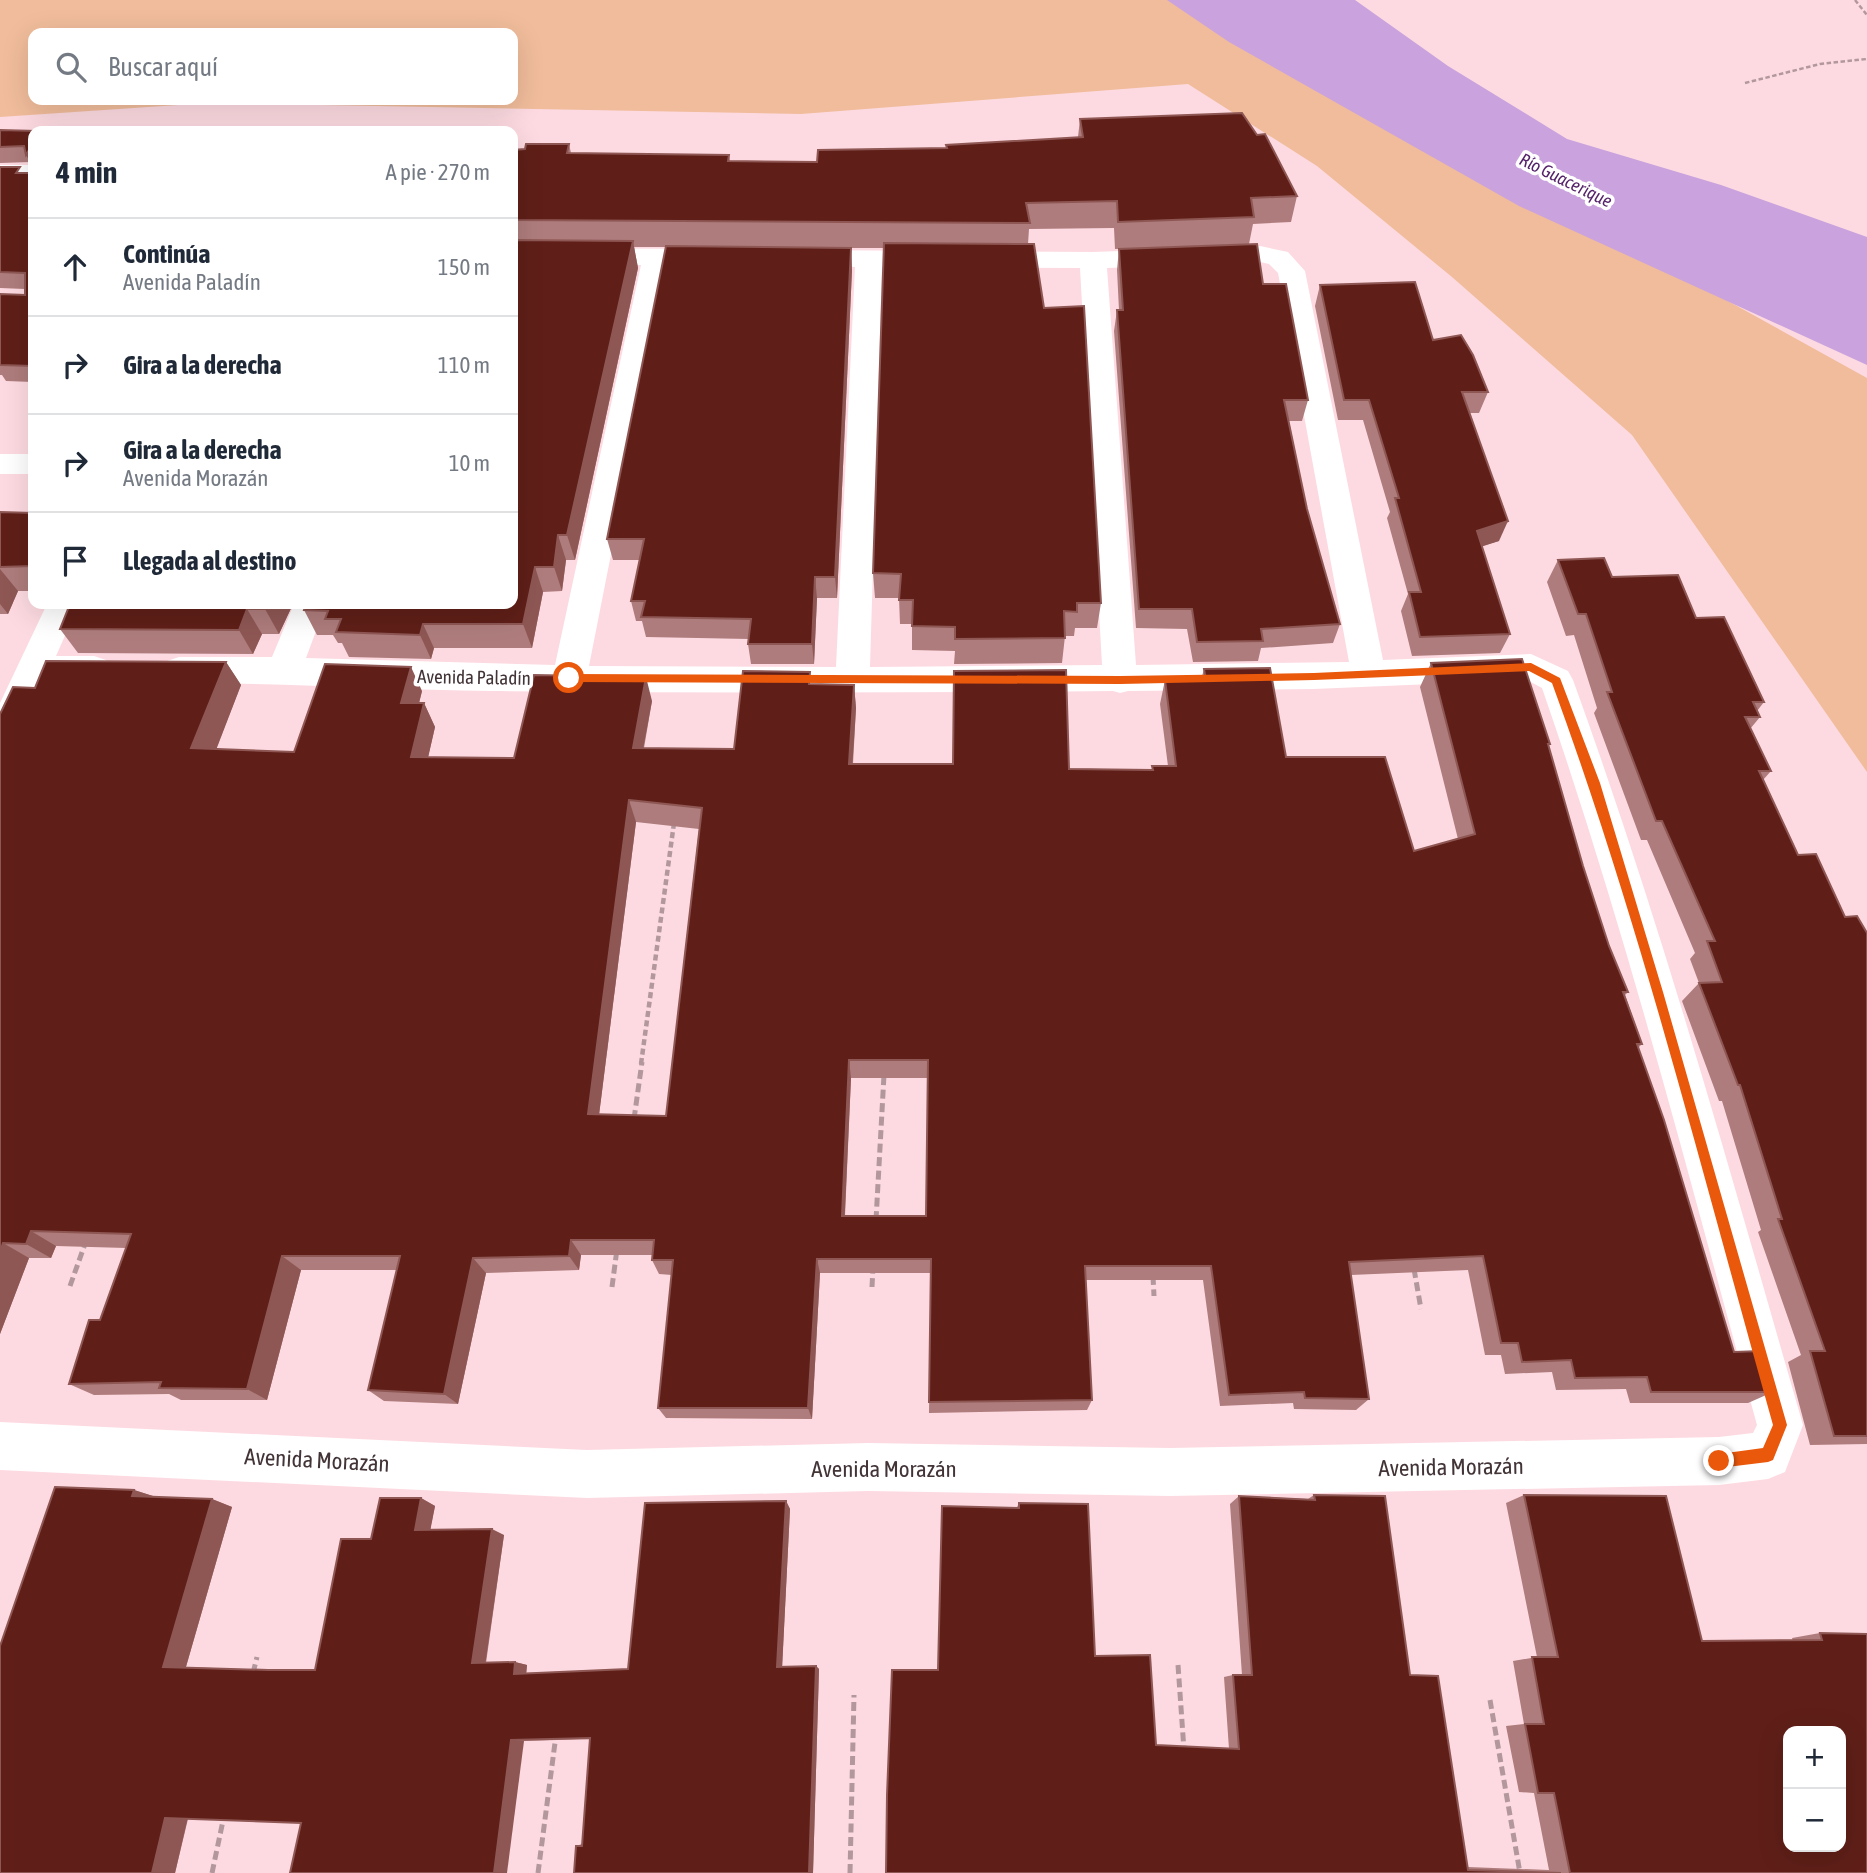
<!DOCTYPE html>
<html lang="es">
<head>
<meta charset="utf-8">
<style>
  :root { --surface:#fff; --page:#f6f6f7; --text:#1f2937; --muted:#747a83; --line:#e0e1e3 }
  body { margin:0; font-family:"Asap Condensed",sans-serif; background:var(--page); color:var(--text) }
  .controls { position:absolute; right:21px; bottom:21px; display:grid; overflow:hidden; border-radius:14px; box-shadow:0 7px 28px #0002 }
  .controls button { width:63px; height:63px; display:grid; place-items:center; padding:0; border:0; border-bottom:2px solid var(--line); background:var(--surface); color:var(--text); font:35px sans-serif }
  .stop { position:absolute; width:21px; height:21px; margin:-16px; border:5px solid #ea580c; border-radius:50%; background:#fff }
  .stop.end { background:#ea580c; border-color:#fff; box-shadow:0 2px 7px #0008 }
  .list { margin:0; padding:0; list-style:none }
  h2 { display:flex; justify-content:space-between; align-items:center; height:91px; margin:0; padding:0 28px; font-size:30px }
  h2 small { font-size:23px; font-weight:400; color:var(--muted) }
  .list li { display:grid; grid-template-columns:46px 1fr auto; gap:21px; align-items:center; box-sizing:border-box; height:98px; padding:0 28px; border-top:2px solid var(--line) }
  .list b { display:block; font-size:26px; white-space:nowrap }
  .list p { margin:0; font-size:23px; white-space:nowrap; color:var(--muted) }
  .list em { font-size:23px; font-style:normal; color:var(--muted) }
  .icon { flex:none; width:38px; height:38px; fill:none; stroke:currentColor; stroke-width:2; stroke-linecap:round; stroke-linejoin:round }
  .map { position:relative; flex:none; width:1867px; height:1873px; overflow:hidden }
  .search { position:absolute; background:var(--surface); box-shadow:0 7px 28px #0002; left:28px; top:28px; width:490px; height:77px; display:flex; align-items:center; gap:18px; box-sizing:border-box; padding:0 24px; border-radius:14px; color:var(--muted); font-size:26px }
  .panel { position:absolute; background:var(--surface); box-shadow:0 7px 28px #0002; left:28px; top:126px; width:490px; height:483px; border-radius:14px }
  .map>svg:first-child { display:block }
  .green { fill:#f0bc9b; fill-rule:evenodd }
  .water { fill:#caa2de }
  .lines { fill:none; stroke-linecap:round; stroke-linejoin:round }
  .path-far2 { stroke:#b2989d; stroke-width:2.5; stroke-dasharray:4.5 2.5; stroke-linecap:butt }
  .path-far1 { stroke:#b2989d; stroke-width:4.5; stroke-dasharray:6 3.5; stroke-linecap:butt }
  .path { stroke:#b2989d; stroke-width:5; stroke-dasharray:9 4.5; stroke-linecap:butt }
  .minor { fill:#fff; fill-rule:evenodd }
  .wall { fill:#ae7c7c; fill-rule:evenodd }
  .shaded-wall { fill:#8e5754 }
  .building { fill:#5f1f18; stroke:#8e5754; stroke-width:2; fill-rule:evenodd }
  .route { fill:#ea580c }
  .labels { text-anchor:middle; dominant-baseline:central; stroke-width:7; stroke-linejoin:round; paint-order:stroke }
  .far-water-label { font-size:18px; font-style:italic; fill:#55236a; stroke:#fff }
  .street-label { font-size:19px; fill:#423437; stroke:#fff }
  .near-street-label { font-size:23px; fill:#423437; stroke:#fff }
</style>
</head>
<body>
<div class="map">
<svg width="1867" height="1873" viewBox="0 0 1867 1873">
  <rect width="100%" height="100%" fill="#fddae1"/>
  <!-- green -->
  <path class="green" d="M0 0H1184L1867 378V772L1632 435 1452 277 1317 166 1188 84 801 114 208 103 0 117ZM33 33H513V100H33Z"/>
  <!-- water -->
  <polygon class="water" points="1167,0 1355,0 1448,66 1567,139 1721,185 1867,237 1867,365 1519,206 1229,42"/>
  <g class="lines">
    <!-- path-far2 -->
    <g class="path-far2">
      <polyline points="1855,0 1867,15"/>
      <polyline points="1745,83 1820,64 1867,59"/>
    </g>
    <!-- path-far1 -->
    <polyline class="path-far1" points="641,1064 674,823"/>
    <!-- path -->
    <g class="path">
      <polyline points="634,1119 642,1062"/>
      <polyline points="876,1220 884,1075"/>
      <polyline points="1414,1269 1421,1309"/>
      <polyline points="1153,1276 1154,1296"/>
      <polyline points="70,1286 86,1241"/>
      <polyline points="612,1287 617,1249"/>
      <polyline points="872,1287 873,1267"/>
      <polyline points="1178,1665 1184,1750"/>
      <polyline points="253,1673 257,1657"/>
      <polyline points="1490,1700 1520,1873"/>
      <polyline points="212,1873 224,1816"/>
      <polyline points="538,1873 556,1735"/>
      <polyline points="850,1873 854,1695"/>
    </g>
    <!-- minor -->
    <g class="minor">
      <rect x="0" y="165" width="33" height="16"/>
      <path d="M1260 246 1288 252 1305 271 1383 660 1531 654 1568 671 1573 680C1662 925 1731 1175 1803 1425L1785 1472 1768 1479 1719 1485 1170 1496 868 1491 587 1498 0 1470V1422L587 1450 868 1443 1170 1448 1719 1437 1753 1433 1757 1425C1689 1178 1626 930 1542 688L1527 680 1314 689 1128 691 1120 693 1113 691C906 693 699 693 492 691 388 690 283 683 179 683L167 679 162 670 167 661 179 657H272L294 604H326L306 658 555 665 641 265 513 264V248L716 249 726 251 730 257 726 263 668 265 589 666 836 667 855 267 791 264 787 258 791 252 801 250 1093 252ZM1260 262 1269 264 1278 273 1349 662 1136 665 1107 268ZM882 267 1080 268 1102 665 870 667Z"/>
      <rect x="0" y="454" width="33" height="20"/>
      <polygon points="47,604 79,604 56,656 94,656 106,660 111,669 106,678 94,682 44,682 12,750 0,754 0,703"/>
    </g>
  </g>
  <!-- wall -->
  <g class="wall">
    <polygon points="1080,119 1297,196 1291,222 1253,224 1249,244 1115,249 1114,228 1029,229 1028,244 1044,308 1101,603 1097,628 1075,628 1074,636 1065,636 1062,663 954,664 955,651 912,650 912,624 900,624 899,598 875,598 873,573 884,248 851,248 852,270 837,598 817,598 814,664 751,664 748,644 749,639 646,637 642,621 636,621 631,601 640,560 613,560 607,539 666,247 634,247 638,268 575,560 566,560 562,591 543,592 532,648 434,648 431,659 349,657 342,643 338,643 333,635 317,635 304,610 513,604 513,150 525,149 569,144 571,153 729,155 730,161 817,162 946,148 1078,137"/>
    <polygon points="0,130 33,131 33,167 31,162 0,163"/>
    <polygon points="0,167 23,173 33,173 33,382 6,381 2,375 0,375 0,294 25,295 25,289 0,288"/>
    <polygon points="1119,249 1263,284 1308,400 1302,421 1289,421 1307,509 1340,624 1333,643 1261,648 1258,661 1193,662 1187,629 1136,628 1114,331 1117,310 1119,310 1117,270"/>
    <polygon points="1320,285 1433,340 1488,392 1479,413 1470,413 1499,541 1482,546 1510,634 1500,653 1412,656 1401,611 1408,594 1387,518 1390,512 1363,420 1338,420 1315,306"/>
    <polygon points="0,512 33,513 33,591 18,591 8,614 0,614"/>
    <polygon points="1558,560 1612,577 1696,618 1764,702 1757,711 1760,717 1750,729 1771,771 1763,780 1798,855 1845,917 1867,933 1867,1444 1810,1445 1788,1362 1801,1355 1758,1232 1761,1230 1722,1101 1719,1101 1682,1001 1699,983 1690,959 1695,953 1647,840 1641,840 1594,713 1597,708 1574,635 1566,636 1547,582"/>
    <polygon points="293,604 279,634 262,634 253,654 78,653 60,629"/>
    <path d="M226 662 241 685 216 749 294 752 422 691 419 703H424L435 727 428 757 514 758 652 701 644 748 734 749 811 684 854 685 856 708 853 764 1152 770V766H1168L1160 704 1165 680H1201L1204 669 1286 757 1414 851 1458 839 1420 687 1431 663 1550 744 1548 747 1583 866 1609 946 1628 992 1625 995 1642 1044 1638 1048 1734 1352 1773 1392 1748 1403H1630L1626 1389 1556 1390 1552 1372 1505 1374 1501 1355H1485L1468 1270 1351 1275 1369 1399 1356 1410 1294 1409 1293 1403 1220 1406 1203 1280H1086L1092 1400 1087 1410 929 1413 931 1273H820L812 1419 666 1418 658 1408 672 1275 659 1274 652 1260V1255H581L579 1270 486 1273 458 1404 384 1401 368 1390 397 1270H301L267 1400H181L169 1394 94 1395 69 1384 100 1320 126 1248 56 1246 51 1258H29L0 1334V714L35 688ZM636 822 699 829 666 1116 599 1115ZM851 1078H928L926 1216H845Z"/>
    <polygon points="134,1490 156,1497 212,1499 232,1507 186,1667 268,1670 315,1670 371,1539 421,1498 435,1506 430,1530 504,1535 486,1663 515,1662 527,1665 526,1673 628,1669 786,1501 790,1509 782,1667 816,1666 819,1669 813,1873 576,1846 582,1844 590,1739 524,1741 301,1823 188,1819 175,1873 0,1873"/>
    <polygon points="1314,1495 1410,1675 1468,1867 1549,1870 1534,1793 1519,1792 1506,1726 1524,1724 1513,1661 1537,1657 1506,1503 1524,1495 1702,1641 1793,1641 1792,1638 1820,1633 1867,1634 1867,1873 886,1873 938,1670 1019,1503 1095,1656 1156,1745 1229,1749 1224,1677 1233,1675 1242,1675 1230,1504 1239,1496 1308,1499"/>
  </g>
  <!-- shaded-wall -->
  <g class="shaded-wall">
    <polygon points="33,143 33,167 26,155"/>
    <polygon points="633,241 638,268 575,560 567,535"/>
    <polygon points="851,248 852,270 837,598 835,577"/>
    <polygon points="1508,521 1499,541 1468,551 1477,531"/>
    <polygon points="558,535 566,560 562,591 554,567"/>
    <polygon points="535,567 543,592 532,648 523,624"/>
    <polygon points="0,569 18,591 8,614 0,604"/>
    <polygon points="815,577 817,598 814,664 812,644"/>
    <polygon points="267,604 293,604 279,634 265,609"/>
    <polygon points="247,609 262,634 253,654 239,630"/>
    <polygon points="423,624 434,648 431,659 420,635"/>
    <polygon points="226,662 241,685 208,771 191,748"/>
    <polygon points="411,667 422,691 413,727 401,703"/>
    <polygon points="646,677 652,701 639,771 633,748"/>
    <polygon points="854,685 856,708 851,787 849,764"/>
    <polygon points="424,703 435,727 423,780 411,757"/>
    <polygon points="629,800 636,822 597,1131 588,1114"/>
    <polygon points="849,1060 851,1078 844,1231 842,1216"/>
    <polygon points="31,1231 56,1246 51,1258 26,1244"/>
    <polygon points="571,1240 581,1255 579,1270 569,1256"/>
    <polygon points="3,1243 29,1258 0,1334 0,1252"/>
    <polygon points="282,1256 301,1270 267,1400 247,1389"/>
    <polygon points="473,1258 486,1273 458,1404 444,1394"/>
    <polygon points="817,1259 820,1273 812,1419 808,1408"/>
    <polygon points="134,1490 156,1497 132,1496"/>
    <polygon points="421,1498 435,1506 429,1537 415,1530"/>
    <polygon points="212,1499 232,1507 185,1670 163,1667"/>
    <polygon points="786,1501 790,1509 782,1670 777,1667"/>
    <polygon points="492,1529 504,1535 485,1666 472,1663"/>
    <polygon points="515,1662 527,1665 526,1677 514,1674"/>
    <polygon points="816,1666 819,1669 813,1873 809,1873"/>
    <polygon points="511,1740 524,1741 507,1873 494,1873"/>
    <polygon points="188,1817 175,1873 152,1873 165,1818"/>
  </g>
  <!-- building -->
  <g class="building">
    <polygon points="1242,113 1257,135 1265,134 1297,196 1251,198 1254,217 1118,222 1117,201 1026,203 1030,223 513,220 513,150 525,149 526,144 569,144 567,153 729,155 728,161 817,162 818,150 947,148 946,145 1083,137 1080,119"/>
    <polygon points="0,130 37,131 33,131 33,143 26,155 24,146 0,147"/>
    <polygon points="0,167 20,167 16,173 33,173 33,366 0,365 0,294 25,295 25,273 0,272"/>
    <polygon points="513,240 633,241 567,535 558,535 554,567 535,567 523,624 423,624 420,635 336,632 341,619 325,619 328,611 304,610 306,604 513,604"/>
    <polygon points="884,243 1034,244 1044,308 1084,306 1101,603 1077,603 1077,612 1064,611 1065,638 955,639 955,627 912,626 913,600 899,600 901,574 873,573"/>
    <polygon points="1257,244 1263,284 1286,284 1308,400 1284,400 1307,509 1340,624 1261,629 1263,641 1197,642 1192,609 1139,609 1117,310 1123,310 1119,249"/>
    <polygon points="666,246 851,248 835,577 815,577 812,644 748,644 751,619 641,617 645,601 631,601 644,539 607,539"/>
    <polygon points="1415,282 1433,340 1461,335 1473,355 1488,392 1462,392 1508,521 1477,531 1510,634 1420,637 1409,592 1421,592 1395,498 1399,498 1369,400 1344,400 1320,285"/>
    <polygon points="0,512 33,513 33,566 0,567"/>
    <polygon points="1604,558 1612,577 1678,575 1696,618 1724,617 1764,702 1753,702 1760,717 1745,717 1771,771 1759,771 1798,855 1816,854 1845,917 1857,916 1867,933 1867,1436 1834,1436 1810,1351 1825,1351 1778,1219 1782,1219 1740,1085 1738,1085 1699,983 1722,982 1707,941 1715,941 1662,821 1656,821 1607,692 1612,692 1586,614 1578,614 1558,560"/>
    <polygon points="70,604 267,604 265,609 247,609 239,630 60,629"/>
    <path d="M1522 659 1550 744H1548L1583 866 1609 946 1628 992H1623L1642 1044H1637L1664 1120 1734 1352 1761 1351 1773 1392H1651L1647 1377 1575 1378 1571 1360 1522 1362 1518 1343H1501L1483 1256 1349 1262 1369 1399 1305 1398 1304 1392 1229 1395 1211 1266H1085L1092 1400 929 1402 931 1259H817L808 1408H658L673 1260H652L654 1240H571L569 1256 473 1258 444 1394 368 1390 400 1256H282L247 1389 159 1388 161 1382 69 1384 89 1320H100L131 1234 31 1231 26 1244 3 1243 0 1252V714L13 687 35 688 46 661 226 662 191 748 294 752 325 664 411 667 401 703H424L411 757 514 758 534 675 646 677 633 748 734 749 743 671 810 672 809 684 854 685 849 764H953L954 671 1066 670 1069 769 1153 770 1152 766H1176L1165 680H1206L1204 669 1270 668 1286 757H1385L1414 851 1475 834 1431 663ZM629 800 702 808 666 1116 588 1114ZM849 1060H928L926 1216H842Z"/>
    <polygon points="55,1487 134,1490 132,1496 212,1499 163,1667 268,1670 315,1670 341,1539 371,1539 380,1498 421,1498 415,1530 492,1529 472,1663 515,1662 514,1674 628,1669 645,1503 786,1501 777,1667 816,1666 809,1873 574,1873 576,1846 582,1846 590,1738 511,1740 494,1873 290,1873 301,1823 165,1818 152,1873 0,1873 0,1646"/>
    <polygon points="1314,1495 1385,1496 1410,1675 1438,1676 1468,1870 1561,1873 886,1873 887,1795 892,1670 938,1670 942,1506 1019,1508 1019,1503 1088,1504 1095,1656 1150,1655 1156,1745 1239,1749 1233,1675 1252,1675 1239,1496 1315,1500"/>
    <path d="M1524 1495 1666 1496 1702 1641 1822 1640 1820 1633 1867 1634V1873H1570L1554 1793H1538L1525 1724H1544L1532 1657H1558ZM1788 1731H1841V1847H1788Z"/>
  </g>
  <!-- route -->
  <path class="route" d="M1531 663 1560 678 1600 783 1663 992 1787 1425 1773 1460 1768 1462 1719 1468 1712 1461 1719 1454 1763 1448 1773 1425C1703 1177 1641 925 1552 683L1529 671 1314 680 1120 684 569 682 564 678 569 674 1120 676 1314 673Z"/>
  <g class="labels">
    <!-- far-water labels -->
    <g class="far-water-label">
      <text transform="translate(1566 180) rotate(26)">Río Guacerique</text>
    </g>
    <!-- street labels -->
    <g class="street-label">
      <text transform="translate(474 677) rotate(1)">Avenida Paladín</text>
    </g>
    <!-- near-street labels -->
    <g class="near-street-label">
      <text transform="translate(317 1460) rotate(3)">Avenida Morazán</text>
      <text transform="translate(1451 1467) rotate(-1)">Avenida Morazán</text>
      <text x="884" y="1469">Avenida Morazán</text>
    </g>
  </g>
</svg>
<div class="controls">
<button>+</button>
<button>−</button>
</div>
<div class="stop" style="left:569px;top:678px"></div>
<div class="stop end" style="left:1719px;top:1461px"></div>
<div class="search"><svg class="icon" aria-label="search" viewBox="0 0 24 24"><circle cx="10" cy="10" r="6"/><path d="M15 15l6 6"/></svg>Buscar aquí</div>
<section class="panel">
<h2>4 min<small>A pie · 270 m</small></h2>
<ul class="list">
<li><svg class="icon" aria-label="ahead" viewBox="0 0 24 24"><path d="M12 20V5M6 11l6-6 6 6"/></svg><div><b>Continúa</b><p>Avenida Paladín</p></div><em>150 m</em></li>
<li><svg class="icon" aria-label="right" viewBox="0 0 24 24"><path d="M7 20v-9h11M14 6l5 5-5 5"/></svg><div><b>Gira a la derecha</b></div><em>110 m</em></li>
<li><svg class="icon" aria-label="right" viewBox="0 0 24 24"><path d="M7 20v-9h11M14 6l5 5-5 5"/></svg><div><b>Gira a la derecha</b><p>Avenida Morazán</p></div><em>10 m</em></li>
<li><svg class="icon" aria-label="arrive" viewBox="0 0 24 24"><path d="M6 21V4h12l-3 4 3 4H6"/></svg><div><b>Llegada al destino</b></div></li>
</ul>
</section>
</div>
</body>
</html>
